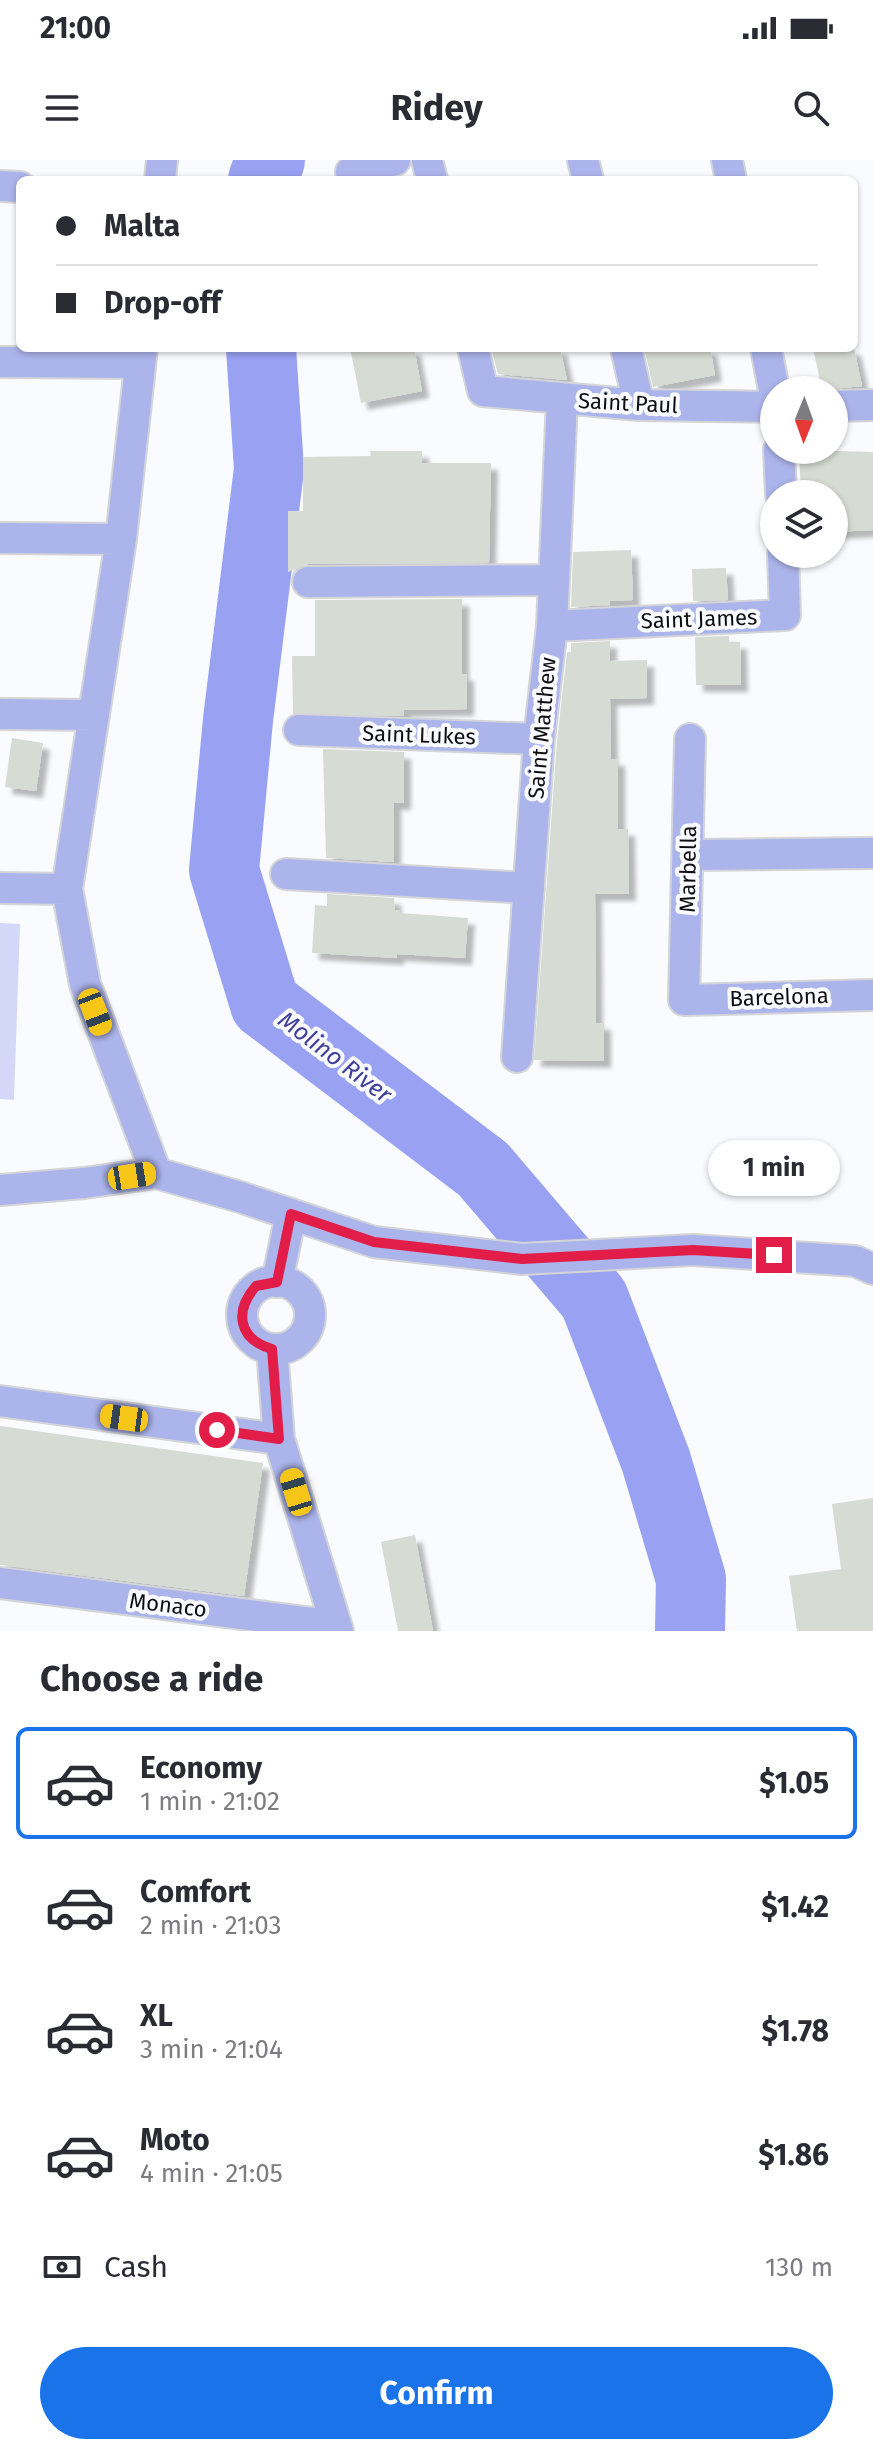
<!DOCTYPE html>
<html lang="en">
<head>
<meta charset="utf-8">
<style>
	:root { --surface:#fff; --page:#f7f7f7; --text:#2b2b33; --muted:#7c7c81; --line:#e1e1e2; --accent:#1a73e8 }
	body { margin:0; font-family:"Fira Sans",sans-serif; background:var(--page); color:var(--text); height:100vh; display:flex; flex-direction:column; font-size:30px; white-space:nowrap }
	* { box-sizing:border-box; margin:0 }
	p { font-size:26px; color:var(--muted) }
	.icon { flex:none; width:44px; height:44px; fill:none; stroke:currentColor; stroke-width:2; stroke-linecap:round; stroke-linejoin:round }
	.map { position:relative; height:1471px; overflow:hidden }
	.side { display:flex; flex-direction:column; background:var(--surface); flex:1 }
	.side>* { flex:none }
	.banner { position:absolute; left:16px; top:16px; width:842px; height:176px; border-radius:12px; box-shadow:0 2px 6px #0004; display:grid; align-content:center; height:176px; padding:0 40px; background:var(--surface) }
	.needle { width:52px; rotate:181deg }
	.buttons { position:absolute; left:760px; top:216px; display:grid; gap:16px }
	.buttons a { display:grid; place-items:center; width:88px; height:88px; border-radius:50%; background:var(--surface); box-shadow:0 2px 6px #0004; font-size:40px }
	.end { position:absolute; width:36px; height:36px; margin:-18px; border:10px solid #e11d48; background:#fff; box-shadow:0 0 0 4px #fff }
	.from { border-radius:50% }
	.bubble { position:absolute; height:56px; border-radius:28px; background:var(--surface); box-shadow:0 2px 6px #0004; font-size:26px; font-weight:700; line-height:56px; text-align:center }
	.car { position:absolute; width:24px; height:48px; margin:-24px -12px; border-radius:10px; box-shadow:0 0 6px 2px #0007; background:linear-gradient(#f5c518 24%,#345 0 40%,#f5c518 0 76%,#345 0 86%,#f5c518 0) }
	.banner b { display:flex; align-items:center; gap:28px; height:76px; font-size:30px }
	.banner b+b { border-top:2px solid var(--line) }
	.banner i { width:20px; height:20px; background:var(--text) }
	ul { padding:0; list-style:none }
	li { display:flex; align-items:center; gap:24px; height:112px; margin:0 16px 12px; padding:0 24px; border:4px solid transparent; border-radius:12px }
	li div { flex:1 }
	li b { display:block; font-size:30px }
	li em { font-style:normal; font-weight:700 }
	li.selected { border-color:var(--accent) }
	li>.icon { width:72px; height:72px; stroke-width:1.5 }
	h2 { padding:0 40px; font-size:36px; line-height:96px }
	.pay { display:flex; align-items:center; gap:20px; height:88px; padding:0 40px; font-size:30px }
	.pay p { margin-inline-start:auto }
	.cta { display:flex; gap:16px; margin-top:auto; padding:16px 40px }
	.cta a { flex:1; height:92px; border-radius:48px; background:var(--accent); color:#fff; font-size:32px; font-weight:700; line-height:92px; text-align:center }
	.status { display:flex; justify-content:space-between; align-items:center; height:56px; padding:0 40px; background:var(--surface); direction:ltr }
	.status svg { height:22px; fill:currentColor }
	header { display:flex; justify-content:space-between; align-items:center; height:104px; padding:0 40px; background:var(--surface); font-size:36px; font-weight:700 }
	.map>svg:first-child { display:block }
</style>
</head>
<body>
<div class="status"><b>21:00</b><svg viewBox="0 0 49 12"><path d="M0 12V9h3v3zM5 12V6h3v6zM10 12V3h3v9zM15 12V0h3v12zM26 1h20v11H26zM47 4h2v5h-2z"/></svg></div>
<header><svg class="icon" aria-label="menu" viewBox="0 0 24 24"><path d="M4 6h16M4 12h16M4 18h16"/></svg>Ridey<svg class="icon" aria-label="search" viewBox="0 0 24 24"><circle cx="10" cy="10" r="6"/><path d="M15 15l6 6"/></svg></header>
<div class="map">
<svg width="873" height="1471" viewBox="0 0 873 1471">
	<defs>
		<filter id="shadow"><feDropShadow dx="7" dy="7" stdDeviation="2" flood-color="#0004"/></filter>
	</defs>
	<rect width="100%" height="100%" fill="#fafbfe"/>
	<!-- green -->
	<path fill="#d3d8f8" d="M0,763L20,764L14,940L0,939Z"/>
	<g fill="none" stroke-linecap="round" stroke-linejoin="round">
		<!-- river -->
		<path stroke="#98a1f2" stroke-width="70" d="M263,20L270,0
			M261,188L269,309L238,560L224,710L265,844L483,1009L594,1139L656,1301L691,1419L690,1471"/>
	</g>
	<!-- building -->
	<path fill="#d6dbd3" filter="url(#shadow)" d="M350,188H414L422,231L361,243Z
		M491,188H560L567,220L498,214Z
		M644,188H710L715,215L653,227Z
		M813,188H854L862,226L822,230Z
		M799,290L873,292V370L834,372V334H801Z
		M370,291H422V303H491L489,403L308,404L288,412V351H303V297L371,296Z
		M631,390L633,440L610,441V445L571,447L573,392Z
		M726,408L728,440L693,441L692,409Z
		M462,439V514H467V549L404,550V556L293,554L292,496H315V440Z
		M729,476V482H740L741,525H696L695,477Z
		M610,481V501L647,500V538L610,539L611,599H618V669H628L629,734H595L596,863H604V901L534,900L557,581L567,492H571V483Z
		M12,578L43,583L36,631L5,627Z
		M323,589L404,592V643H394V702L326,698Z
		M327,734L394,738L395,750H400V753L468,758L465,798L397,794V798L312,793L315,745L327,746Z
		M0,1266L263,1303L244,1436L0,1405Z
		M873,1338V1471H797L789,1416L841,1409L832,1344Z
		M415,1375L433,1471H398L381,1382Z"/>
	<g fill="none" stroke-linecap="round" stroke-linejoin="round">
		<defs>
			<path id="street" d="M427,0L432,20
				M583,0L588,20
				M727,0L731,20
				M351,12L395,0
				M160,20L162,0
				M0,26L20,27
				M142,188L121,379L67,729L85,824L156,1013
				M473,188L483,231L639,245L774,247
				M626,188L639,245
				M766,188L774,230
				M0,202L140,203
				M834,246L873,245
				M779,290L781,334
				M0,378L121,379
				M308,422L552,420
				M552,466L785,455L783,394
				M0,554L94,555
				M299,570L539,579
				M690,579L684,840L873,835
				M689,695L873,693
				M286,714L529,728
				M0,728L67,729
				M517,897L539,579L552,466L562,240
				M0,1030L84,1023L156,1013L240,1037L374,1082L522,1099L693,1090L855,1101L873,1109
				M242 1155a34 34 0 1 1 68 0a34 34 0 1 1-68 0Z
				M277,1122L291,1054
				M272,1189L279,1279L338,1471
				M0,1241L279,1279
				M0,1423L336,1466"/>
		</defs>
		<!-- street casing -->
		<use href="#street" stroke="#d4d5d8" stroke-width="34"/>
		<!-- street -->
		<use href="#street" stroke="#acb4ec" stroke-width="30"/>
	</g>
	<g fill="none" stroke-linecap="round" stroke-linejoin="round">
		<!-- route -->
		<path stroke="#e11d48" stroke-width="10" d="M217,1270L279,1279L272,1189C238,1179 234,1151 256,1126L277,1122L291,1054L374,1082L522,1099L693,1090L774,1095"/>
	</g>
	<g text-anchor="middle" dominant-baseline="central" stroke-width="8" stroke-linejoin="round" paint-order="stroke">
		<!-- street labels -->
		<g font-size="22" fill="#0e0e11" stroke="#fafbfe">
			<text transform="translate(628 243) rotate(3)">Saint Paul</text>
			<text transform="translate(699 459) rotate(-2)">Saint James</text>
			<text transform="translate(542 568) rotate(-85)">Saint Matthew</text>
			<text transform="translate(419 575) rotate(2)">Saint Lukes</text>
			<text transform="translate(688 709) rotate(-89)">Marbella</text>
			<text transform="translate(779 837) rotate(-2)">Barcelona</text>
			<text transform="translate(168 1445) rotate(7)">Monaco</text>
		</g>
		<!-- water labels -->
		<g font-size="24" font-style="italic" fill="#3f3e9b" stroke="#fafbfe">
			<text transform="translate(335 897) rotate(37)">Molino River</text>
		</g>
	</g>
</svg>
<div class="buttons">
<a><svg class="needle" viewBox="-14 -14 28 28"><path d="M0-13l5 13h-10z" fill="#e53935"/><path d="M0 13l5-13h-10z" fill="#7c7c81"/></svg></a>
<a><svg class="icon" aria-label="layers" viewBox="0 0 24 24"><path d="M12 4l9 5-9 5-9-5zM3 14l9 5 9-5"/></svg></a>
</div>
<i class="end from" style="left:217px;top:1270px"></i>
<i class="end" style="left:774px;top:1095px"></i>
<div class="bubble" style="left:708px;top:980px;width:132px">1 min</div>
<i class="car" style="left:95px;top:852px;rotate:159deg"></i>
<i class="car" style="left:132px;top:1016px;rotate:81deg"></i>
<i class="car" style="left:124px;top:1258px;rotate:278deg"></i>
<i class="car" style="left:296px;top:1332px;rotate:343deg"></i>
<div class="banner">
<b><i class="from"></i>Malta</b>
<b><i></i>Drop-off</b>
</div>
</div>
<section class="side">
<h2>Choose a ride</h2>
<ul>
<li class="selected"><svg class="icon" aria-label="car" viewBox="0 0 24 24"><path d="M5 17H2v-5l4-1 3-4h7l3 4 3 1v5h-3M9 17h6M6 11h13"/><circle cx="7" cy="17" r="2"/><circle cx="17" cy="17" r="2"/></svg><div><b>Economy</b><p>1 min · 21:02</p></div><em>$1.05</em></li>
<li><svg class="icon" aria-label="car" viewBox="0 0 24 24"><path d="M5 17H2v-5l4-1 3-4h7l3 4 3 1v5h-3M9 17h6M6 11h13"/><circle cx="7" cy="17" r="2"/><circle cx="17" cy="17" r="2"/></svg><div><b>Comfort</b><p>2 min · 21:03</p></div><em>$1.42</em></li>
<li><svg class="icon" aria-label="car" viewBox="0 0 24 24"><path d="M5 17H2v-5l4-1 3-4h7l3 4 3 1v5h-3M9 17h6M6 11h13"/><circle cx="7" cy="17" r="2"/><circle cx="17" cy="17" r="2"/></svg><div><b>XL</b><p>3 min · 21:04</p></div><em>$1.78</em></li>
<li><svg class="icon" aria-label="car" viewBox="0 0 24 24"><path d="M5 17H2v-5l4-1 3-4h7l3 4 3 1v5h-3M9 17h6M6 11h13"/><circle cx="7" cy="17" r="2"/><circle cx="17" cy="17" r="2"/></svg><div><b>Moto</b><p>4 min · 21:05</p></div><em>$1.86</em></li>
</ul>
<div class="pay"><svg class="icon" aria-label="cash" viewBox="0 0 24 24"><path d="M3 7h18v10H3z"/><circle cx="12" cy="12" r="2"/></svg>Cash<p>130 m</p></div>
<div class="cta"><a>Confirm</a></div>
</section>
</body>
</html>
